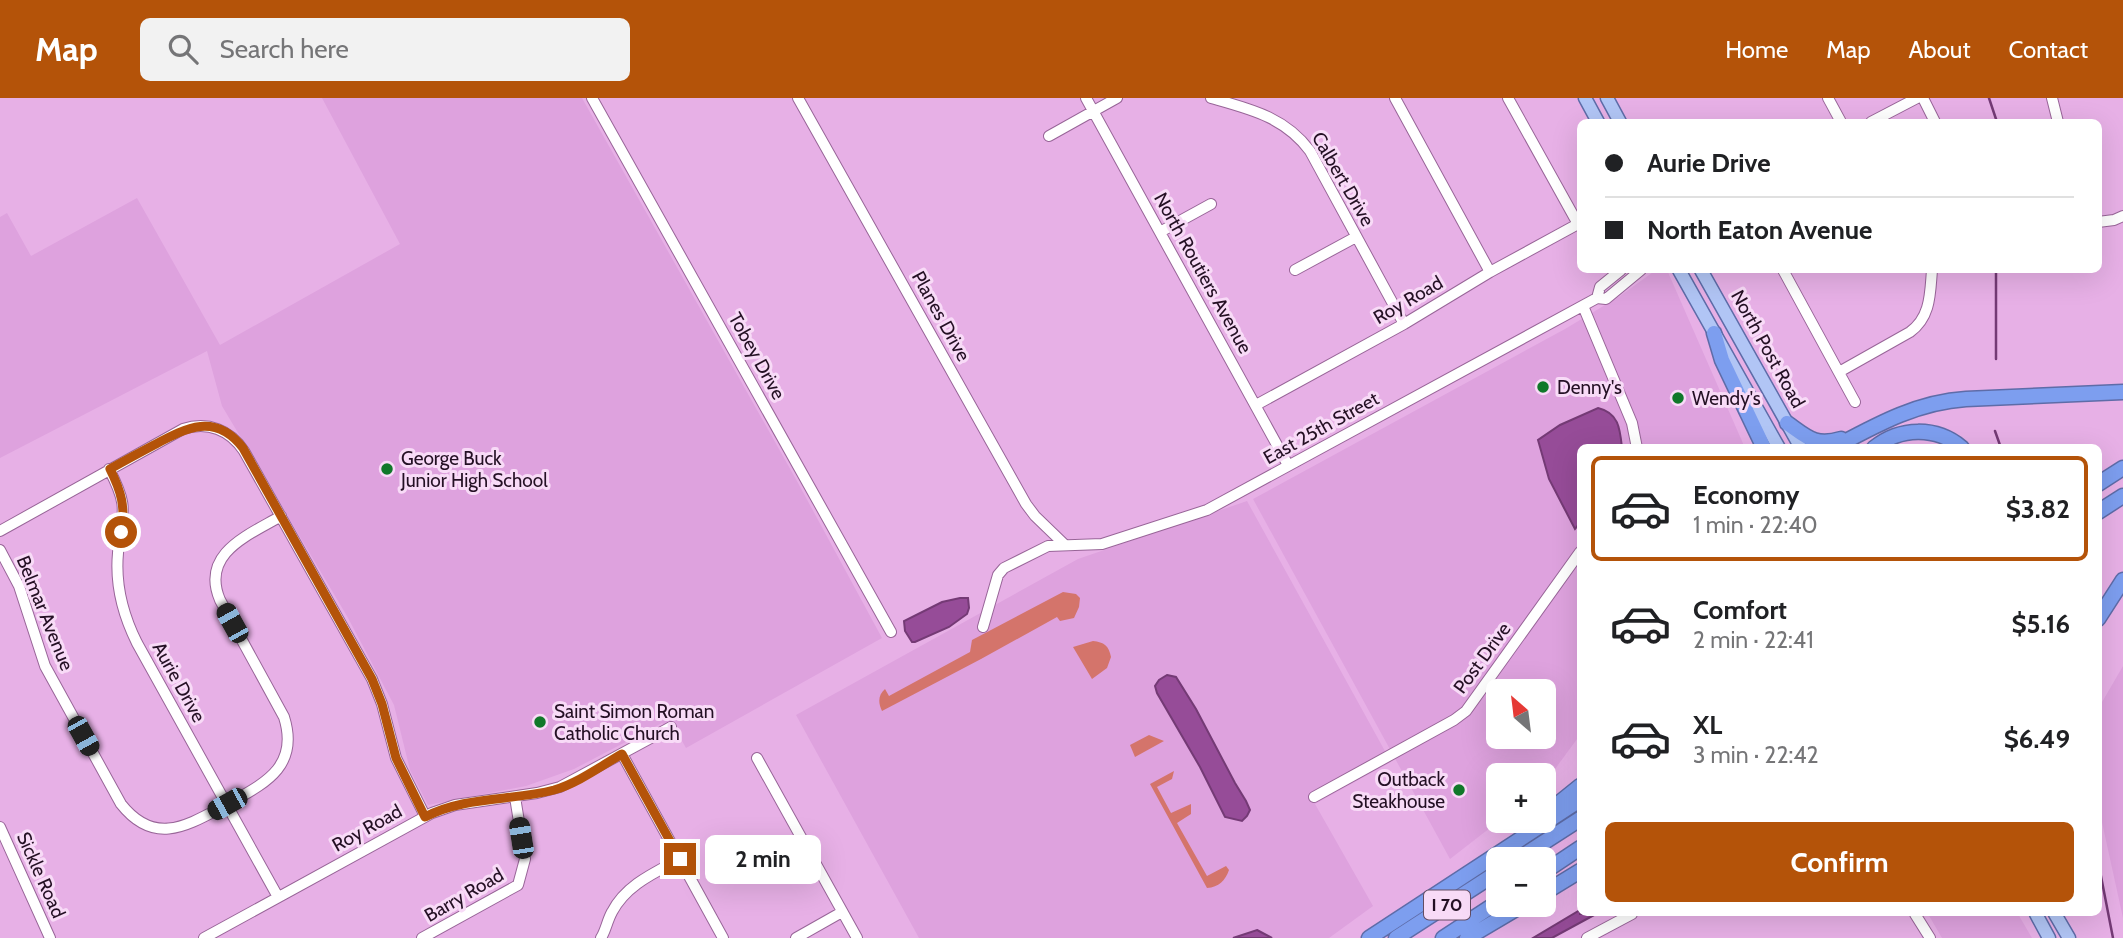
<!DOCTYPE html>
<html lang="en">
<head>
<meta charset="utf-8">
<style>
	:root { --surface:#fff; --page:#f2f2f2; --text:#202124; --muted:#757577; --line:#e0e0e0; --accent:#b45309 }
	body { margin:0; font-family:Cabin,sans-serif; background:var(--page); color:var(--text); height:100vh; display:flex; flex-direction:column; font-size:26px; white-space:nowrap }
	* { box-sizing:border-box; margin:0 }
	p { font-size:23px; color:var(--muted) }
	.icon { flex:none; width:38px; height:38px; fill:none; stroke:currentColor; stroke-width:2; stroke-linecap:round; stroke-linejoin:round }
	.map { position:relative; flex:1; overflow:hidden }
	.drawer { position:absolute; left:1577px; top:346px; width:525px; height:472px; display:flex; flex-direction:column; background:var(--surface); border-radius:10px; box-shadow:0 7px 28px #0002 }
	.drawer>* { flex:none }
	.guide { position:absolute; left:1577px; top:21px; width:525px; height:154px; border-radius:10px; box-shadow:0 7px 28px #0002; display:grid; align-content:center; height:154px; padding:0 28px; background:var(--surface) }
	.needle { width:46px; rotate:332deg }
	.buttons { position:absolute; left:1486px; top:581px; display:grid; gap:14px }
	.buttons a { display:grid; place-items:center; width:70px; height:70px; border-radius:10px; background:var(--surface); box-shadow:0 7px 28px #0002; font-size:35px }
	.end { position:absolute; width:32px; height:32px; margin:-16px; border:9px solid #b45309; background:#fff; box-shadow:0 0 0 4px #fff }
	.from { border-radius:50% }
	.bubble { position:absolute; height:49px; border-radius:10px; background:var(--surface); box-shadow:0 7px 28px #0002; font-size:23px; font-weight:700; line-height:49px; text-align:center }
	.car { position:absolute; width:21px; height:42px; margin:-21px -10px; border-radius:9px; box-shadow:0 0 5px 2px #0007; background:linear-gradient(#222 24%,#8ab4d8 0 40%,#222 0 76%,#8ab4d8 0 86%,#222 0) }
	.guide b { display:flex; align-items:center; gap:24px; height:66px; font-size:26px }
	.guide b+b { border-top:2px solid var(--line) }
	.guide i { width:18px; height:18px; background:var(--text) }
	ul { padding:12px 0 0; list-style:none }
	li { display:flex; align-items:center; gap:21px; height:105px; margin:0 14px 10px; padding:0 14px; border:4px solid transparent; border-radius:10px }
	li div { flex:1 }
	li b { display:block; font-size:26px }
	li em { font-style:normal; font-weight:700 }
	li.on { border-color:var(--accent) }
	li>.icon { width:63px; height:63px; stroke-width:1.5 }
	.cta { display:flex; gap:14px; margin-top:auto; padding:14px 28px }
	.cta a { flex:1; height:80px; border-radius:10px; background:var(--accent); color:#fff; font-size:28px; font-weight:700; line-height:80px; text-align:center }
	header { display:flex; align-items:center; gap:42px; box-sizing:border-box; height:98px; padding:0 35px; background:var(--accent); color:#fff }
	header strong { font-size:33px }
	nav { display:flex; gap:38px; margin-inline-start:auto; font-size:24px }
	.search { width:490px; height:63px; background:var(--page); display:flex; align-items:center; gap:18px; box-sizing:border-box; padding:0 24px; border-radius:10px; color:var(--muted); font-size:26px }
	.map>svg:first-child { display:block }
</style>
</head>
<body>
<header>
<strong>Map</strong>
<div class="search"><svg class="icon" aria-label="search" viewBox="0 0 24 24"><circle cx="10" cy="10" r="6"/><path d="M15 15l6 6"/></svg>Search here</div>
<nav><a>Home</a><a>Map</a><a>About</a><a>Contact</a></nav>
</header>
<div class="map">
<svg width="2123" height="840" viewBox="0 0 2123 840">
	<rect width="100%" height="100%" fill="#e7b0e6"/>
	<!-- built -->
	<path fill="#dea2de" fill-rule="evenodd" d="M322,0H582L798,385L882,540L686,650L678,636L662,625L574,671L526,688L428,707L410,672L394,607L347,518L222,308L207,253L0,360V119L7,115L31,158L137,100L220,247L400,146Z
		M1656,172H1667L1745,350H1580V637L1544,686V677H1498L1499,723L1450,761L1253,401L1565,231L1620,198ZM1498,593H1544V639H1498Z
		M1247,403L1391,664L1315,706L1373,808L1329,840H919L796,617L1078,461Z
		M2123,568V820L2098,706V611Z
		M1928,816H2018L2032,840H1942Z"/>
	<!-- green -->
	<path fill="#d4746b" d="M1063,494L1076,496L1080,500L1079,509L1074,520L1060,523L1057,519L981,561L882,613C878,605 878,597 885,591L889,598L970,554L972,542Z
		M1093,543C1104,544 1109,548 1111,559L1107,570L1092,581L1073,549Z
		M1149,637L1164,643L1135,659L1130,647Z
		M1174,673L1172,681L1157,689L1171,715L1191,706V716L1177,725L1207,778L1226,768L1229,772C1225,783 1219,789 1207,790L1150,686Z"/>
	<!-- water -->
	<path fill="#964c98" stroke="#743a75" stroke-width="2" d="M1598,310C1619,315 1620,331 1622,350H1580V425L1575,431L1549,381L1538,342L1560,327Z
		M960,500H968L969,510L967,516L949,529L915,544H912L905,533L904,523L942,504Z
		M1167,577L1176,579L1196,611L1235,685L1246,703L1250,712L1247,718L1242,723L1225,719L1200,669L1157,595L1155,588L1159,582Z
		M1580,812V816H1596L1552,840H1533Z
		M1257,832L1272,840H1233Z"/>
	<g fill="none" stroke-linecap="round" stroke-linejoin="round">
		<!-- stream -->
		<path stroke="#743a75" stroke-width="2.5" d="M1989,0L1997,24
			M1996,172V261
			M1995,333L2001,350
			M2098,763L2113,840"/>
		<defs>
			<path id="minor" d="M592,0L891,534
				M798,0L1026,406L1035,418L1064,446
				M1086,0L1288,367
				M1211,0C1250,11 1285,19 1310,53L1404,226
				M1395,0L1490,174
				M1828,0L1841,24
				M1923,0L1935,24
				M2052,0L2058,24
				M1871,24L1917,0
				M1049,38L1117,0
				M2098,124L2114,122L2123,118
				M1160,134L1211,106
				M1295,172L1356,139
				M1783,172L1855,304
				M1597,200L1600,189L1621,172
				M1583,208L1632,325L1637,350
				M1839,274L1910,234C1931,219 1930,195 1932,172
				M1256,307L1404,226L1490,174L1578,126L1508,0
				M109,371C131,413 121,414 118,455C115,487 123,517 137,545L278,799
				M0,433L183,331C208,323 230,332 244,353L372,581L382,606L396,660L425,718
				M0,452L19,488L45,568L121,706C155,749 188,727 226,707C263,686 300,670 284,619L220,502C200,455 249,437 281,418
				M983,529L998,477L1004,470L1048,448L1102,446L1207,412L1597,200L1606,201L1641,172
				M622,656L723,840
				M757,660L857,840
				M1314,699L1454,622L1466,613L1580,454
				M0,729L50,840
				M1915,816L1930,840
				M204,840L432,715L455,707L537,695L560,689L671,629
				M422,840L518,787L525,761L515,699
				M601,840C606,832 607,823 612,814C626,787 654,775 680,761
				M796,840L842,814
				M1587,840L1632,816"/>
			<path id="major" d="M1585,0L1598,24
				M1607,0L1620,24
				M1679,172L1779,350
				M1701,172L1801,350
				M2036,816L2049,840
				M2055,816L2069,840"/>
			<path id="highway" d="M1714,235L1722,262L1764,350
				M1787,325C1807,339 1815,349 1841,341
				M1833,350C1876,327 1917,304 1966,301L2123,294
				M1874,350C1900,329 1936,328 1962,350
				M2098,386L2123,370
				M2098,414L2123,398
				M2098,521L2123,482
				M1554,709L1580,688
				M1518,761L1580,721
				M1544,774L1580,750
				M1544,795L1580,773
				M1369,840L1580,702
				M1396,840L1498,774
				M1443,840L1498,804
				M1467,840L1523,807"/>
		</defs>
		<!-- minor casing -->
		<use href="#minor" stroke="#986598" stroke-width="12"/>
		<!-- major casing -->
		<use href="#major" stroke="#5e6ca8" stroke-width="15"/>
		<!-- highway casing -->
		<use href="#highway" stroke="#5e6ca8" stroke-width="17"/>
		<!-- minor -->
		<use href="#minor" stroke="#fff" stroke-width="10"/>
		<!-- major -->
		<use href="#major" stroke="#b1c5f5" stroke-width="12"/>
		<!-- highway -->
		<use href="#highway" stroke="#7d9eef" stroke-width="14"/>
	</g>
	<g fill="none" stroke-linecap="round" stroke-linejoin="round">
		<!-- route -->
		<path stroke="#b45309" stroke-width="9" d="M121,434C126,409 121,393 110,371C124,363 139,355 154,347C186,330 215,314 243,350L372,581L382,606L396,660L425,719C465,698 512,703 554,692C578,685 601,668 622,656L680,761"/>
	</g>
	<!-- markers -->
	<g fill="#10782a" stroke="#f8dbf7" stroke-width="2.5">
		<circle cx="1543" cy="289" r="7"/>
		<circle cx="1678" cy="300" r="7"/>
		<circle cx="387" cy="371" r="7"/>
		<circle cx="540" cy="624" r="7"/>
		<circle cx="1459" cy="692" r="7"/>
	</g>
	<g text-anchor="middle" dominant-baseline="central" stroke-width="6" stroke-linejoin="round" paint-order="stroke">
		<!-- shield labels -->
		<rect fill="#f8dbf7" stroke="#644d63" stroke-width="2" x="1424" y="792.5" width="46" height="29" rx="5"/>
		<g font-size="18" font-weight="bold" fill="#241024">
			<text x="1447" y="807">I 70</text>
		</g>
		<!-- street labels -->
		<g font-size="19" fill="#241024" stroke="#f8dbf7">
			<text transform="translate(1343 81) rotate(60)">Calbert Drive</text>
			<text transform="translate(1203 175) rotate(61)">North Routiers Avenue</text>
			<text transform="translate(1408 202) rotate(-30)">Roy Road</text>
			<text transform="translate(941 218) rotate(61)">Planes Drive</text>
			<text transform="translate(1768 251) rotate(61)">North Post Road</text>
			<text transform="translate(757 258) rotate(61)">Tobey Drive</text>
			<text transform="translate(1321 330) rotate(-29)">East 25th Street</text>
			<text transform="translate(45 515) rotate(68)">Belmar Avenue</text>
			<text transform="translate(1482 560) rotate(-54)">Post Drive</text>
			<text transform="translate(179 584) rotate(61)">Aurie Drive</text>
			<text transform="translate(367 730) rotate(-29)">Roy Road</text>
			<text transform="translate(41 777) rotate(66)">Sickle Road</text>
			<text transform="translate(464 797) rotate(-30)">Barry Road</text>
		</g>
		<!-- poi labels -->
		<g font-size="19" fill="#241024" stroke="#f8dbf7" text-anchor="start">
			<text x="1557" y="289">Denny's</text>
			<text x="1692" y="300">Wendy's</text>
			<text x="401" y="360">George Buck<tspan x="401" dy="22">Junior High School</tspan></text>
			<text x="554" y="613">Saint Simon Roman<tspan x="554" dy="22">Catholic Church</tspan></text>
			<text x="1445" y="681" text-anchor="end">Outback<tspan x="1445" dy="22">Steakhouse</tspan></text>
		</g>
	</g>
</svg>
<div class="buttons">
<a><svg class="needle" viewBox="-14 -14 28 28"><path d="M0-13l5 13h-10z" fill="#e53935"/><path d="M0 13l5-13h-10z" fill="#757577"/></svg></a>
<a>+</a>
<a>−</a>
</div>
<i class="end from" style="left:121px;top:434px"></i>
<i class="end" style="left:680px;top:761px"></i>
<div class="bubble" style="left:705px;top:737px;width:116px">2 min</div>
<i class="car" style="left:232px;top:525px;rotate:331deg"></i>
<i class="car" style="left:83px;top:638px;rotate:151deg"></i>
<i class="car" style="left:227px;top:706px;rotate:241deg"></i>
<i class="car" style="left:521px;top:740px;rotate:351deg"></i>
<div class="guide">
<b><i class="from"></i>Aurie Drive</b>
<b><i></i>North Eaton Avenue</b>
</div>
<section class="drawer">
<ul>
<li class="on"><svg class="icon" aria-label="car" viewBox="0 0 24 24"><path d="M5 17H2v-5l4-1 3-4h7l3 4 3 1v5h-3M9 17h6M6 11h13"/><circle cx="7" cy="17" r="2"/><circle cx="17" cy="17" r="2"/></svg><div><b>Economy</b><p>1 min · 22:40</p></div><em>$3.82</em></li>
<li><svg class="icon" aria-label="car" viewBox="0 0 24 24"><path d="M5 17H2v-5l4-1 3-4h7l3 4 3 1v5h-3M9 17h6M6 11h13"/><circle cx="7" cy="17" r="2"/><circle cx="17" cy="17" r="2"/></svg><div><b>Comfort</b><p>2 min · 22:41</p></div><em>$5.16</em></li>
<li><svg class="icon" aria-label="car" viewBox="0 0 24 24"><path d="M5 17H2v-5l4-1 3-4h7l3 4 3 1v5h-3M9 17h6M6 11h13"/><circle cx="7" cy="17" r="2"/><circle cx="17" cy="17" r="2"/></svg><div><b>XL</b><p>3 min · 22:42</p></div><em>$6.49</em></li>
</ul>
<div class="cta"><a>Confirm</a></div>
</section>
</div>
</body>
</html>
